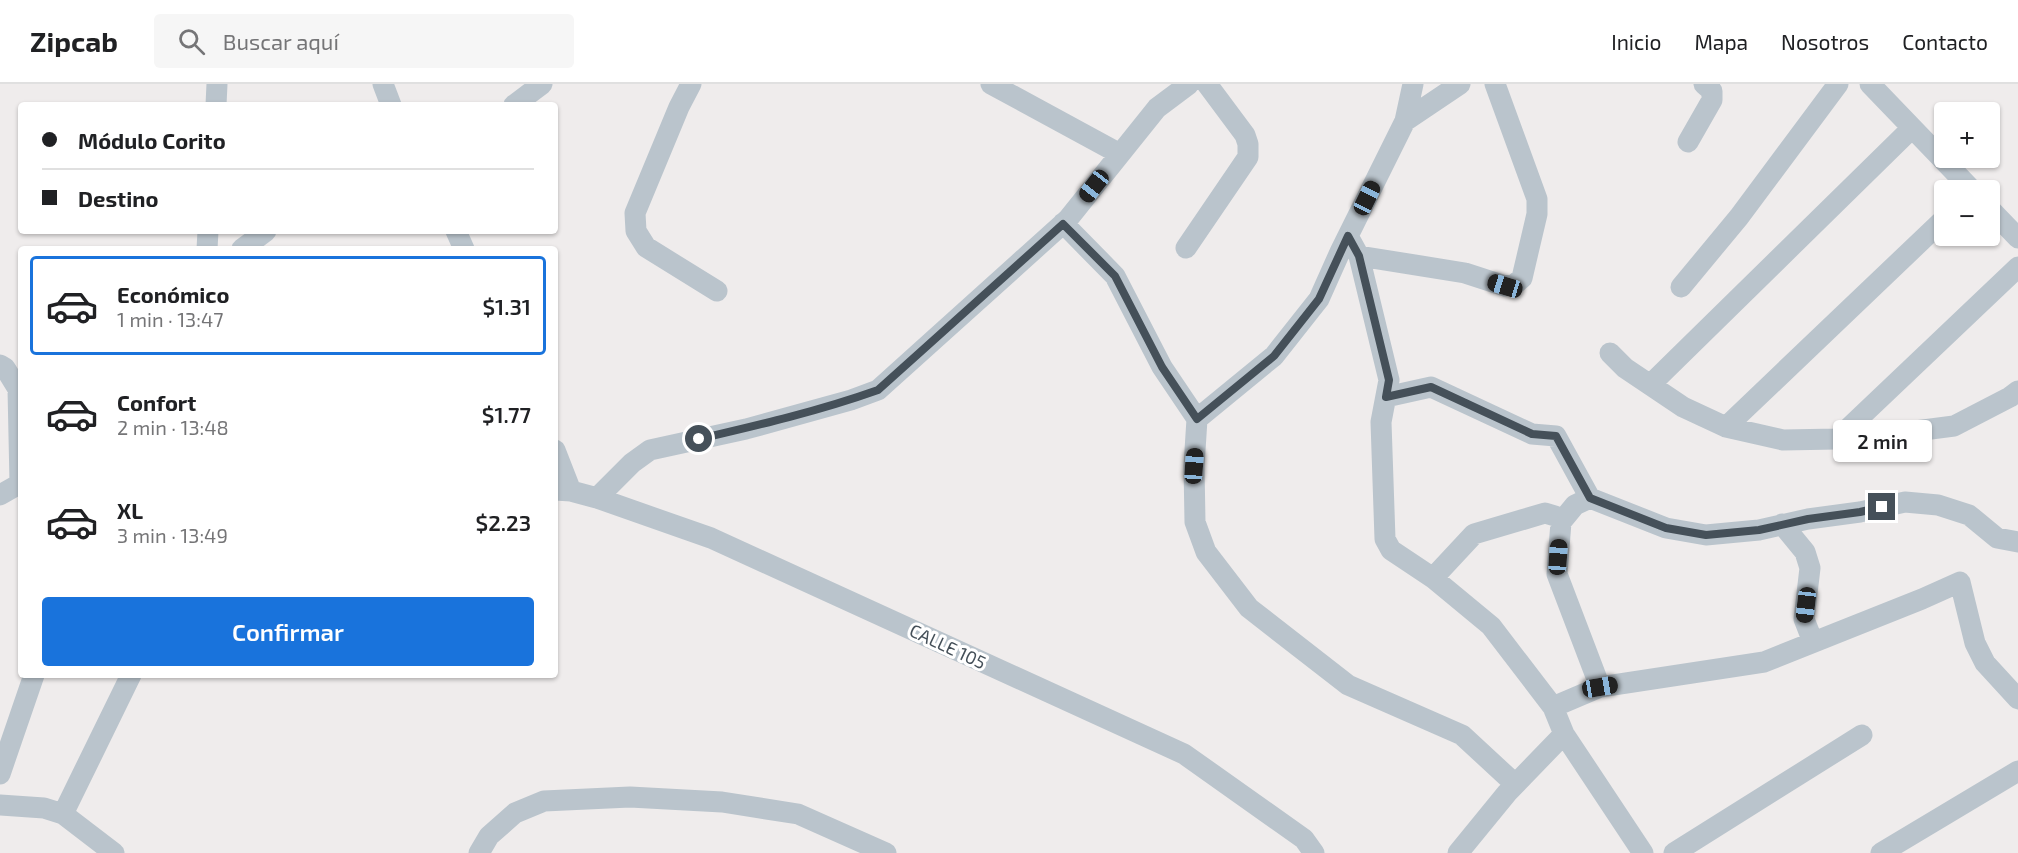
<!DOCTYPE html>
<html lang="es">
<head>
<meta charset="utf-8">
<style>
	:root { --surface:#fff; --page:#f6f6f6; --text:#202124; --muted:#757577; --line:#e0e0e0; --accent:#1973dc }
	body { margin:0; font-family:"Exo 2",sans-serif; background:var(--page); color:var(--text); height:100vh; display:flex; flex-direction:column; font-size:22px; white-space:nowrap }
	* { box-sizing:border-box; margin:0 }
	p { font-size:20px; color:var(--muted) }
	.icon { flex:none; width:33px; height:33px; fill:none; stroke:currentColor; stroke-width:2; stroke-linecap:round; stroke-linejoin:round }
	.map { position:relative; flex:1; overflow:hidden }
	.panel { position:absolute; left:18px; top:162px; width:540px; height:432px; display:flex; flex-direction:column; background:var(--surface); border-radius:6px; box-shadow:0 2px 4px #0004 }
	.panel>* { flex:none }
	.guide { position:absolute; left:18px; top:18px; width:540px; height:132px; border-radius:6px; box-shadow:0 2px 4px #0004; display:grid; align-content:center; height:132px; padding:0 24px; background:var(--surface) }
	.buttons { position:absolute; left:1934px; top:18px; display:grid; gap:12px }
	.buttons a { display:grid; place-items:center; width:66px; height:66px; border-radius:6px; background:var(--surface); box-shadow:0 2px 4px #0004; font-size:30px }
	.end { position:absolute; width:27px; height:27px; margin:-14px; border:8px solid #455059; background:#fff; box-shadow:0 0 0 3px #fff }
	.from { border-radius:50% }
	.bubble { position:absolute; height:42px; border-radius:6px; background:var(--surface); box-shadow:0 2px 4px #0004; font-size:20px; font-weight:600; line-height:42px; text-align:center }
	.car { position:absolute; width:18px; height:36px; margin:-18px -9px; border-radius:8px; box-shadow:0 0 4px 2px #0007; background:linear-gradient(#222 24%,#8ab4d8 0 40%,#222 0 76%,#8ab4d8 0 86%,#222 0) }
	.guide b { display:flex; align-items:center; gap:21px; height:57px; font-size:22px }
	.guide b+b { border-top:2px solid var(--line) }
	.guide i { width:15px; height:15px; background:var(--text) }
	ul { padding:10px 0 0; list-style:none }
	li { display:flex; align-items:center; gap:18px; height:99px; margin:0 12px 9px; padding:0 12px; border:3px solid transparent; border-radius:6px }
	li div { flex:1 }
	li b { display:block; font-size:22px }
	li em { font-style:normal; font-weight:600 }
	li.on { border-color:var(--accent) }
	li>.icon { width:54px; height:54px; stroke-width:1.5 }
	.primary-button { display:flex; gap:12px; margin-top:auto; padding:12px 24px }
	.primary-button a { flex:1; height:69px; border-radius:6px; background:var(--accent); color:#fff; font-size:24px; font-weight:600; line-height:69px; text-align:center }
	header { display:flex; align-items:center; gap:36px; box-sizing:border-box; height:84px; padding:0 30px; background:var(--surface); border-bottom:2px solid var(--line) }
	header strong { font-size:28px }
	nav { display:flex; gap:33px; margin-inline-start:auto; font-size:21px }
	.search { width:420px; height:54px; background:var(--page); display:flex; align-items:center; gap:15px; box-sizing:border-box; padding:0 21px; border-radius:6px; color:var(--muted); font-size:22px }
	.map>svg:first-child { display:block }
</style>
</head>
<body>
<header>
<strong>Zipcab</strong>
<div class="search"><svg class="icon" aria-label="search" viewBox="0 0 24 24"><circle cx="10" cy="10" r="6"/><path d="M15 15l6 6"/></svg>Buscar aquí</div>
<nav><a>Inicio</a><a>Mapa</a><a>Nosotros</a><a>Contacto</a></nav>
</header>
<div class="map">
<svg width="2018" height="769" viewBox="0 0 2018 769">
	<rect width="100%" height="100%" fill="#efecec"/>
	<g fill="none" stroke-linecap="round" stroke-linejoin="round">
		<!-- minor -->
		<path stroke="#bac4cc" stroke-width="21" d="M383,0L391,21
			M691,0L679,23L635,129L636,147L646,163L717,207
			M991,0L1120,70
			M1870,0L1972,106
			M216,21L217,0
			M514,21L542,0
			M1405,37L1460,0
			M1688,58L1712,16V7L1704,0
			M1989,124L2018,154
			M1063,139L1115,192L1162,283L1197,335L1194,382L1195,438L1206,468L1249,524L1348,601L1462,651L1515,700
			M456,147L464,165
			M1348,152L1359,172L1389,296L1381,338L1385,455L1391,466L1433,494L1491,542L1553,623L1564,650L1643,769
			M1186,164L1248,73V60L1245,51L1207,0
			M207,165L208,147
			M242,165L266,147
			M1359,172L1465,189L1505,202L1515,200L1522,194L1537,130V115L1495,0
			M1681,203L1739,133L1838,0
			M1610,269L1625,284L1683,323L1726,343L1783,356L1837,355L1900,349L1954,342L2010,313L2018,307
			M0,281L5,284L18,305L20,399
			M1650,301L1912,44
			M1386,313L1431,303L1532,350L1556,352L1590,414L1666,444L1706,451L1759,446L1808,435L1860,428L1905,418L1938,421L1969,431L1997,454L2018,458
			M1197,335L1274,272L1319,215L1340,168L1405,37L1413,0
			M1726,343L1944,135
			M1837,355L2018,183
			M555,366L571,407
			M555,406L571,407L597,414L711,454L1184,670L1304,755L1314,769
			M0,411L21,399
			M597,414L632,379L650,366L746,345L851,316L878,306L1068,135L1157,24L1189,0
			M1561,438L1575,421L1590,414
			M1782,440L1805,468L1810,484L1804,535L1813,558
			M1433,494L1474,450L1545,429L1555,432L1561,438L1557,490L1600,603L1553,623
			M1600,603L1764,578L1922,515L1960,498L1975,559L1985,579L2018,615
			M0,690L34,591
			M0,721L44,724L63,730L114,769
			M63,730L131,591
			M479,769L489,752L515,729L544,717L630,713L722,718L798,730L886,769
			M1458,769L1507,709L1564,650
			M1674,769L1862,651
			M1881,769L2018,687"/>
	</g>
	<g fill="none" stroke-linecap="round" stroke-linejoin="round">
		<!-- route -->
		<path stroke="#455059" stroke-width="8" d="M699,355C759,341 819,327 878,306L1063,140L1115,192L1162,283L1197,335L1274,272L1319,215L1348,152L1359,172L1389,296L1386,313L1431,303L1532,350L1556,352L1590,414L1666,444L1706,451L1759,446L1808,435L1860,428L1882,423"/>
	</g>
	<g text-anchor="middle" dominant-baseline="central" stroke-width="6" stroke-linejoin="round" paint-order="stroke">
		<!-- street labels -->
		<g font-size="18" fill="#455059" stroke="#fff">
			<text transform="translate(948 562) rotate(25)">CALLE 105</text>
		</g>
	</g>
</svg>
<div class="buttons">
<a>+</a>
<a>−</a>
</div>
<i class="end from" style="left:699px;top:355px"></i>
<i class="end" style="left:1882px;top:423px"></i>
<div class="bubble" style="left:1833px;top:336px;width:99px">2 min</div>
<i class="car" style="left:1094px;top:102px;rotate:218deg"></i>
<i class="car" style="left:1367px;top:114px;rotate:26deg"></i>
<i class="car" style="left:1505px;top:202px;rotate:287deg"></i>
<i class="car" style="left:1194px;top:382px;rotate:4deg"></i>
<i class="car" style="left:1558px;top:473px;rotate:4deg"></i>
<i class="car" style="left:1806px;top:521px;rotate:187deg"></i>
<i class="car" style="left:1600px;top:603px;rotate:81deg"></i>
<div class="guide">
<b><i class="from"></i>Módulo Corito</b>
<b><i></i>Destino</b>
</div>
<section class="panel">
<ul>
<li class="on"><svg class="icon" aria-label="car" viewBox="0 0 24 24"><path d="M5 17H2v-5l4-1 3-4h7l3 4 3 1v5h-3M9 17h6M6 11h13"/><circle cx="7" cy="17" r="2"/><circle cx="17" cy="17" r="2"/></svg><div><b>Económico</b><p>1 min · 13:47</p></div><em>$1.31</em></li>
<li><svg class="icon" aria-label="car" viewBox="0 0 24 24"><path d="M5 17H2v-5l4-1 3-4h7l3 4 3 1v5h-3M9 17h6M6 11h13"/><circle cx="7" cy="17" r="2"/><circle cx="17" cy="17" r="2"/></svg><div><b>Confort</b><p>2 min · 13:48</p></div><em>$1.77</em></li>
<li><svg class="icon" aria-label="car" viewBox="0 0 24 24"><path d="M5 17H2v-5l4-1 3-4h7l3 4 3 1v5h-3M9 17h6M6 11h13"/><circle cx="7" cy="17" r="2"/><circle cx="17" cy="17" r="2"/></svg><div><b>XL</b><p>3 min · 13:49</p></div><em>$2.23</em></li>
</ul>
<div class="primary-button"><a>Confirmar</a></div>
</section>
</div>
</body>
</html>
